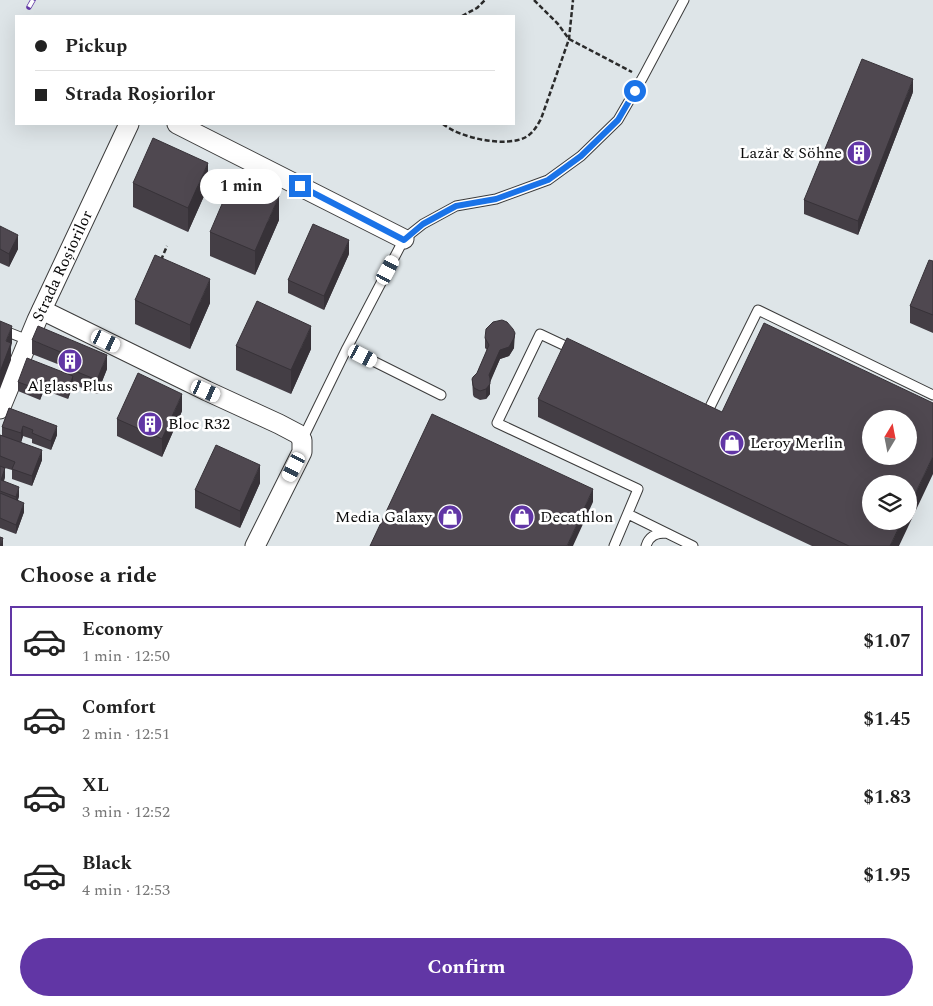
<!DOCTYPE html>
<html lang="en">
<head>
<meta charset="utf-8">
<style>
	:root { --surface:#fff; --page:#f6f6f6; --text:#222; --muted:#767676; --line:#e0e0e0; --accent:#6136a5 }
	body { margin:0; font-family:Spectral,serif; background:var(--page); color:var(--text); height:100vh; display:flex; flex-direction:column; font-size:19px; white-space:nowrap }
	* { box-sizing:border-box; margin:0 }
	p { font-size:16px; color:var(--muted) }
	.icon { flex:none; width:28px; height:28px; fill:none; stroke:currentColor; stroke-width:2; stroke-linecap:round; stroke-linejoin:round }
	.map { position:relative; height:546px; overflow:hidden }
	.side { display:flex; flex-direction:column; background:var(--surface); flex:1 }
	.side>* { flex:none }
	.guide { position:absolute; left:15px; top:15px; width:500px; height:110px; border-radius:0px; box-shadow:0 5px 20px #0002; display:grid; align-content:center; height:110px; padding:0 20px; background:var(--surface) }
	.needle { width:32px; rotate:10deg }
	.tools { position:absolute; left:862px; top:410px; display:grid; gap:10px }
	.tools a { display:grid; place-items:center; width:55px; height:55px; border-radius:50%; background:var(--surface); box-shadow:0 5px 20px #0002; font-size:25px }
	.end { position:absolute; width:22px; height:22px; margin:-11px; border:6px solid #1a73e8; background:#fff; box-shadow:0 0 0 2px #fff }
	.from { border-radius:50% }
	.bubble { position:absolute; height:35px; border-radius:18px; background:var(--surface); box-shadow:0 5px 20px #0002; font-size:16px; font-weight:700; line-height:35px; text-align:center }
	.car { position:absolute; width:15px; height:30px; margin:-15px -8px; border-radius:6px; box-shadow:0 0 4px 1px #0007; background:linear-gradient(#fff 24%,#345 0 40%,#fff 0 76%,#345 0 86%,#fff 0) }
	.guide b { display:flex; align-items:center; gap:18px; height:48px; font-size:19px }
	.guide b+b { border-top:1px solid var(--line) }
	.guide i { width:12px; height:12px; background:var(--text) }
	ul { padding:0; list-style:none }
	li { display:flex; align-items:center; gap:15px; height:70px; margin:0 10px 8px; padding:0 10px; border:2px solid transparent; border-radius:0px }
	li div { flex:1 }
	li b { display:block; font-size:19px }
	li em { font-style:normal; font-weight:700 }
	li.on { border-color:var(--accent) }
	li>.icon { width:45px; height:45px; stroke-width:1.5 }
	h2 { padding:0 20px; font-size:22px; line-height:60px }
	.cta { display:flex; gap:10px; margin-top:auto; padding:10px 20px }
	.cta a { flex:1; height:58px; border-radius:30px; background:var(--accent); color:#fff; font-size:20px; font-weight:700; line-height:58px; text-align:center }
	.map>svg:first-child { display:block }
</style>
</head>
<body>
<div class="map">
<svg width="933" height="546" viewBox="0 0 933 546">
	<rect width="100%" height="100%" fill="#fce9f7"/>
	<!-- industrial -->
	<path fill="#dee5e8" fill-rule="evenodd" d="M0,0H933V546H0ZM16,16H514V124H16ZM871,419H909V456H871ZM871,484H909V521H871Z"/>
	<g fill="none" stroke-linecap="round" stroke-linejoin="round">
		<defs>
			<path id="lane" d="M0,329L28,340
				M347,348L441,395
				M574,350L540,334L497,423L638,489L614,546
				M704,410L708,411L758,310L933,395
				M302,440L347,348L404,239L423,224L456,206L496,199L548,180L581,156L618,120L643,77L684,0
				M628,514L693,546
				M646,546C649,536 656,533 666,533"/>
			<g id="street">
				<path d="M177,124L404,239"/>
				<path d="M42,310L207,391L279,424L298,434L302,440V452L255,546"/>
				<path id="s1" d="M0,409L37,320L129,124"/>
			</g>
		</defs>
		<!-- lane casing -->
		<use href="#lane" stroke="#3c3c3c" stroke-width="11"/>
		<!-- street casing -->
		<use href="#street" stroke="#3c3c3c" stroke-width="21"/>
		<!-- path -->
		<path stroke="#2b2b2b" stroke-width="2.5" stroke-dasharray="5 2.5" stroke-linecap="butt" d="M534,0L558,24L569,39L632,72
			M462,16L477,8L485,0
			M443,124C460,138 506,148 526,137C533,133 537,126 541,119L569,39L573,0
			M161,260L167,246"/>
		<!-- lane -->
		<use href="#lane" stroke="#fff" stroke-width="9"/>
		<!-- street -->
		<use href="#street" stroke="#fff" stroke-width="19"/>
		<defs>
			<path id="rail" d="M29,7L33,0"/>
		</defs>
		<!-- rail casing -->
		<use href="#rail" stroke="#6136a5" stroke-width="5.5"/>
		<!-- rail -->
		<use href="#rail" stroke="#fff" stroke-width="4" stroke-dasharray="11" stroke-linecap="butt"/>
	</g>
	<!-- wall -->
	<path fill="#443e45" d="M913,92L858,235L804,214V200Z
		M133,183L208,187L188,232L133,207Z
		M279,220L255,275L210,256V232Z
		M0,226L18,249L9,267L0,263Z
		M349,254L324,310L288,293V280Z
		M933,261V333L910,323V306Z
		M135,300L210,303L190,349L135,324Z
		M485,338L514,348L509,356L500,359L490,381V394L486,399L480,400L474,397L473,395L472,379L477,373L487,350L485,348Z
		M32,340L107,369L97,394L73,384L68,399L44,390L40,400L18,391V382L65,373V367L32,354Z
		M236,346L311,349L291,394L236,370Z
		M538,399L899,546H812L538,417Z
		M9,408L57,435L51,450L32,443V439L23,436L21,442L42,460L32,486L12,479V470L5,468V477L4,481L19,496L18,500L24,512L16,534L0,528V435H2V427Z
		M182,411L162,457L117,436V419Z
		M260,483L240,528L195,508V490Z"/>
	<!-- shaded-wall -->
	<path fill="#373238" d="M913,79V92L858,235V221Z
		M208,163V187L188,232V208Z
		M279,196V220L255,275V251Z
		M18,235V249L9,267V254Z
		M349,240V254L324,310V296Z
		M210,279V303L190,349V325Z
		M12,326V343L11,347V360L0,389V372L6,341Z
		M311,326V349L291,394V370Z
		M515,333L514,348L509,356L500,359L489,385V375L500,350Z
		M107,355V369L97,394V380Z
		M73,376V386L68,399V390Z
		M44,380V390L40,400V390Z
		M490,384V394L486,399V389Z
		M182,394V411L162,457V439Z
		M23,426V436L21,443V433Z
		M57,426V435L51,450V441Z
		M42,450V460L32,486V476Z
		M933,456V474L899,546H890L902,521H909V507Z
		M260,465V483L240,528V511Z
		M5,468V477L1,489V480Z
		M19,487V496L16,506V497Z
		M593,489V502L573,546H567Z
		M24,503V512L16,534V525Z
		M3,538V546H0Z"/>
	<!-- building -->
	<path fill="#4f4850" stroke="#373238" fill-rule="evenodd" d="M862,59L913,79L858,221L804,200Z
		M153,138L208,163L188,208L133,183Z
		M234,176L279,196L255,251L210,232Z
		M313,224L349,240L324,296L288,280Z
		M0,226L18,235L9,254L0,249Z
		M155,255L210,279L190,325L135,300Z
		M929,260L933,261V315L910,306Z
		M257,301L311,326L291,370L236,346Z
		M502,320L507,322L513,329L515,333L514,338L509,347L500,350L489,375L490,378V384L486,389L480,391L474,388L473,385L472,379L473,377L477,373L489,345L485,338L486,329L493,322Z
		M0,321L12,326L6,341L11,343L0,372Z
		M764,323L933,403V456L909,507V484H871V521H902L890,546H849L538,399L567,338L722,412ZM871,419H909V456H871Z
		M38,326L107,355L97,380L65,367L70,356L32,340Z
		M27,358L73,376L68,390L44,380L40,390L18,382Z
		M138,373L182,394L162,439L117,419Z
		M9,408L57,426L51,441L32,433L33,430L23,426L21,433L2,427Z
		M432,414L593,489L567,546H370Z
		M0,435L42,450L32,476L12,469L15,462L0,456Z
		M216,445L260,465L240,511L195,490Z
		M0,466L5,468L1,480L19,487L16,497L0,491Z
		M0,493L24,503L16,525L0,518Z
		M0,537L3,538L0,546Z"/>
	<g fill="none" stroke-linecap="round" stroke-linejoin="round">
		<!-- route -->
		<path stroke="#1a73e8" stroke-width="6" d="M300,186L404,240L423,224L456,206L496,199L548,180L581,156L618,120L635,91"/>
	</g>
	<!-- icons -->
	<defs>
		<symbol id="building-disc" viewBox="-11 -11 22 22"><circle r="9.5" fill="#6136a5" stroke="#fff"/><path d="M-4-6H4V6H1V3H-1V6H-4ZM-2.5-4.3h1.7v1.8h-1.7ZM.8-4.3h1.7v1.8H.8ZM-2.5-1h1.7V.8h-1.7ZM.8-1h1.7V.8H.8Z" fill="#fff"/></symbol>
		<symbol id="shop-disc" viewBox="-11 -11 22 22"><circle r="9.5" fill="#6136a5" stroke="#fff"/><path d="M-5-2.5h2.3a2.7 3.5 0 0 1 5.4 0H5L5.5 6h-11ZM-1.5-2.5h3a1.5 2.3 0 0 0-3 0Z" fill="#fff"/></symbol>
	</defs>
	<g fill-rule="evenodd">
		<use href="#building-disc" x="845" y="139" width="28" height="28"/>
		<use href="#building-disc" x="56" y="347" width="28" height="28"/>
		<use href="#building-disc" x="136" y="410" width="28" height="28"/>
		<use href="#shop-disc" x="718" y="429" width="28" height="28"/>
		<use href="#shop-disc" x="436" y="503" width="28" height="28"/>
		<use href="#shop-disc" x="508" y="503" width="28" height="28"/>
	</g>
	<g text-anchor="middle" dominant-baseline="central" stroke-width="5" stroke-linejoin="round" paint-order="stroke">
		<!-- poi labels -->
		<g font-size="16" fill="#090909" stroke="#fff" text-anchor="start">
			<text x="842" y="153" text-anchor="end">Lazăr &amp; Söhne</text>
			<text x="70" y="386" text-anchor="middle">Alglass Plus</text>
			<text x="168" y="424">Bloc R32</text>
			<text x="750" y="443">Leroy Merlin</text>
			<text x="432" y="517" text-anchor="end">Media Galaxy</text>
			<text x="540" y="517">Decathlon</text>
		</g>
		<!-- street labels -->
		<g font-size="16" fill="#090909" stroke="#fff">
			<text stroke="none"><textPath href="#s1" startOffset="156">Strada Roșiorilor</textPath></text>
		</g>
	</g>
</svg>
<div class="tools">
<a><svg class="needle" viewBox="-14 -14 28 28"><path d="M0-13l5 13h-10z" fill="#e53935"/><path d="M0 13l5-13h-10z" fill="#767676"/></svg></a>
<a><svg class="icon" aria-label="layers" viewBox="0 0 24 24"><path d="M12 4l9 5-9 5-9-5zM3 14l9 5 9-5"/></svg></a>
</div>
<i class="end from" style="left:635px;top:91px"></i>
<i class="end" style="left:300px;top:186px"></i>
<div class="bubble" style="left:200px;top:169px;width:82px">1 min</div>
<i class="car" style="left:388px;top:270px;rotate:28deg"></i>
<i class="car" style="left:106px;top:341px;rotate:116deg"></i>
<i class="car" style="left:363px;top:356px;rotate:117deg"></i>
<i class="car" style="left:206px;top:391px;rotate:114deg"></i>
<i class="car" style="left:294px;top:467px;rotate:207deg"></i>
<div class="guide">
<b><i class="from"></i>Pickup</b>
<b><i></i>Strada Roșiorilor</b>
</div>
</div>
<section class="side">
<h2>Choose a ride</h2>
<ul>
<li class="on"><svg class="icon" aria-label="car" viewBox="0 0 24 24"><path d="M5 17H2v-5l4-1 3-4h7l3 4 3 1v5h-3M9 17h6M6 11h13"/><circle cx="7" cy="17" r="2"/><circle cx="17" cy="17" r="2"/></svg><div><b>Economy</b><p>1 min · 12:50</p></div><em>$1.07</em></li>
<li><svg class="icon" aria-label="car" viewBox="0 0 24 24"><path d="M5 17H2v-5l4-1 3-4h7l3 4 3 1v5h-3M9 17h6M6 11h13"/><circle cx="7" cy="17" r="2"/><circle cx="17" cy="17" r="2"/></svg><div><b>Comfort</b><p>2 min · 12:51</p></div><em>$1.45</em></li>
<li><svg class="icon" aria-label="car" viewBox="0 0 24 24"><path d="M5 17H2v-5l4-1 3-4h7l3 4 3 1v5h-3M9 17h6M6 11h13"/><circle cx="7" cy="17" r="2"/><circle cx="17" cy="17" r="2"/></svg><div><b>XL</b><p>3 min · 12:52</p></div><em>$1.83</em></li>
<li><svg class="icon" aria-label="car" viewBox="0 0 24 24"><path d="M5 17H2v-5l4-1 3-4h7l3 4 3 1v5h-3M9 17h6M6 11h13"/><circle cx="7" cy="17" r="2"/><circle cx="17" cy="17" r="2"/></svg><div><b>Black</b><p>4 min · 12:53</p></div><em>$1.95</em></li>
</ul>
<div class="cta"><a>Confirm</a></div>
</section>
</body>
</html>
